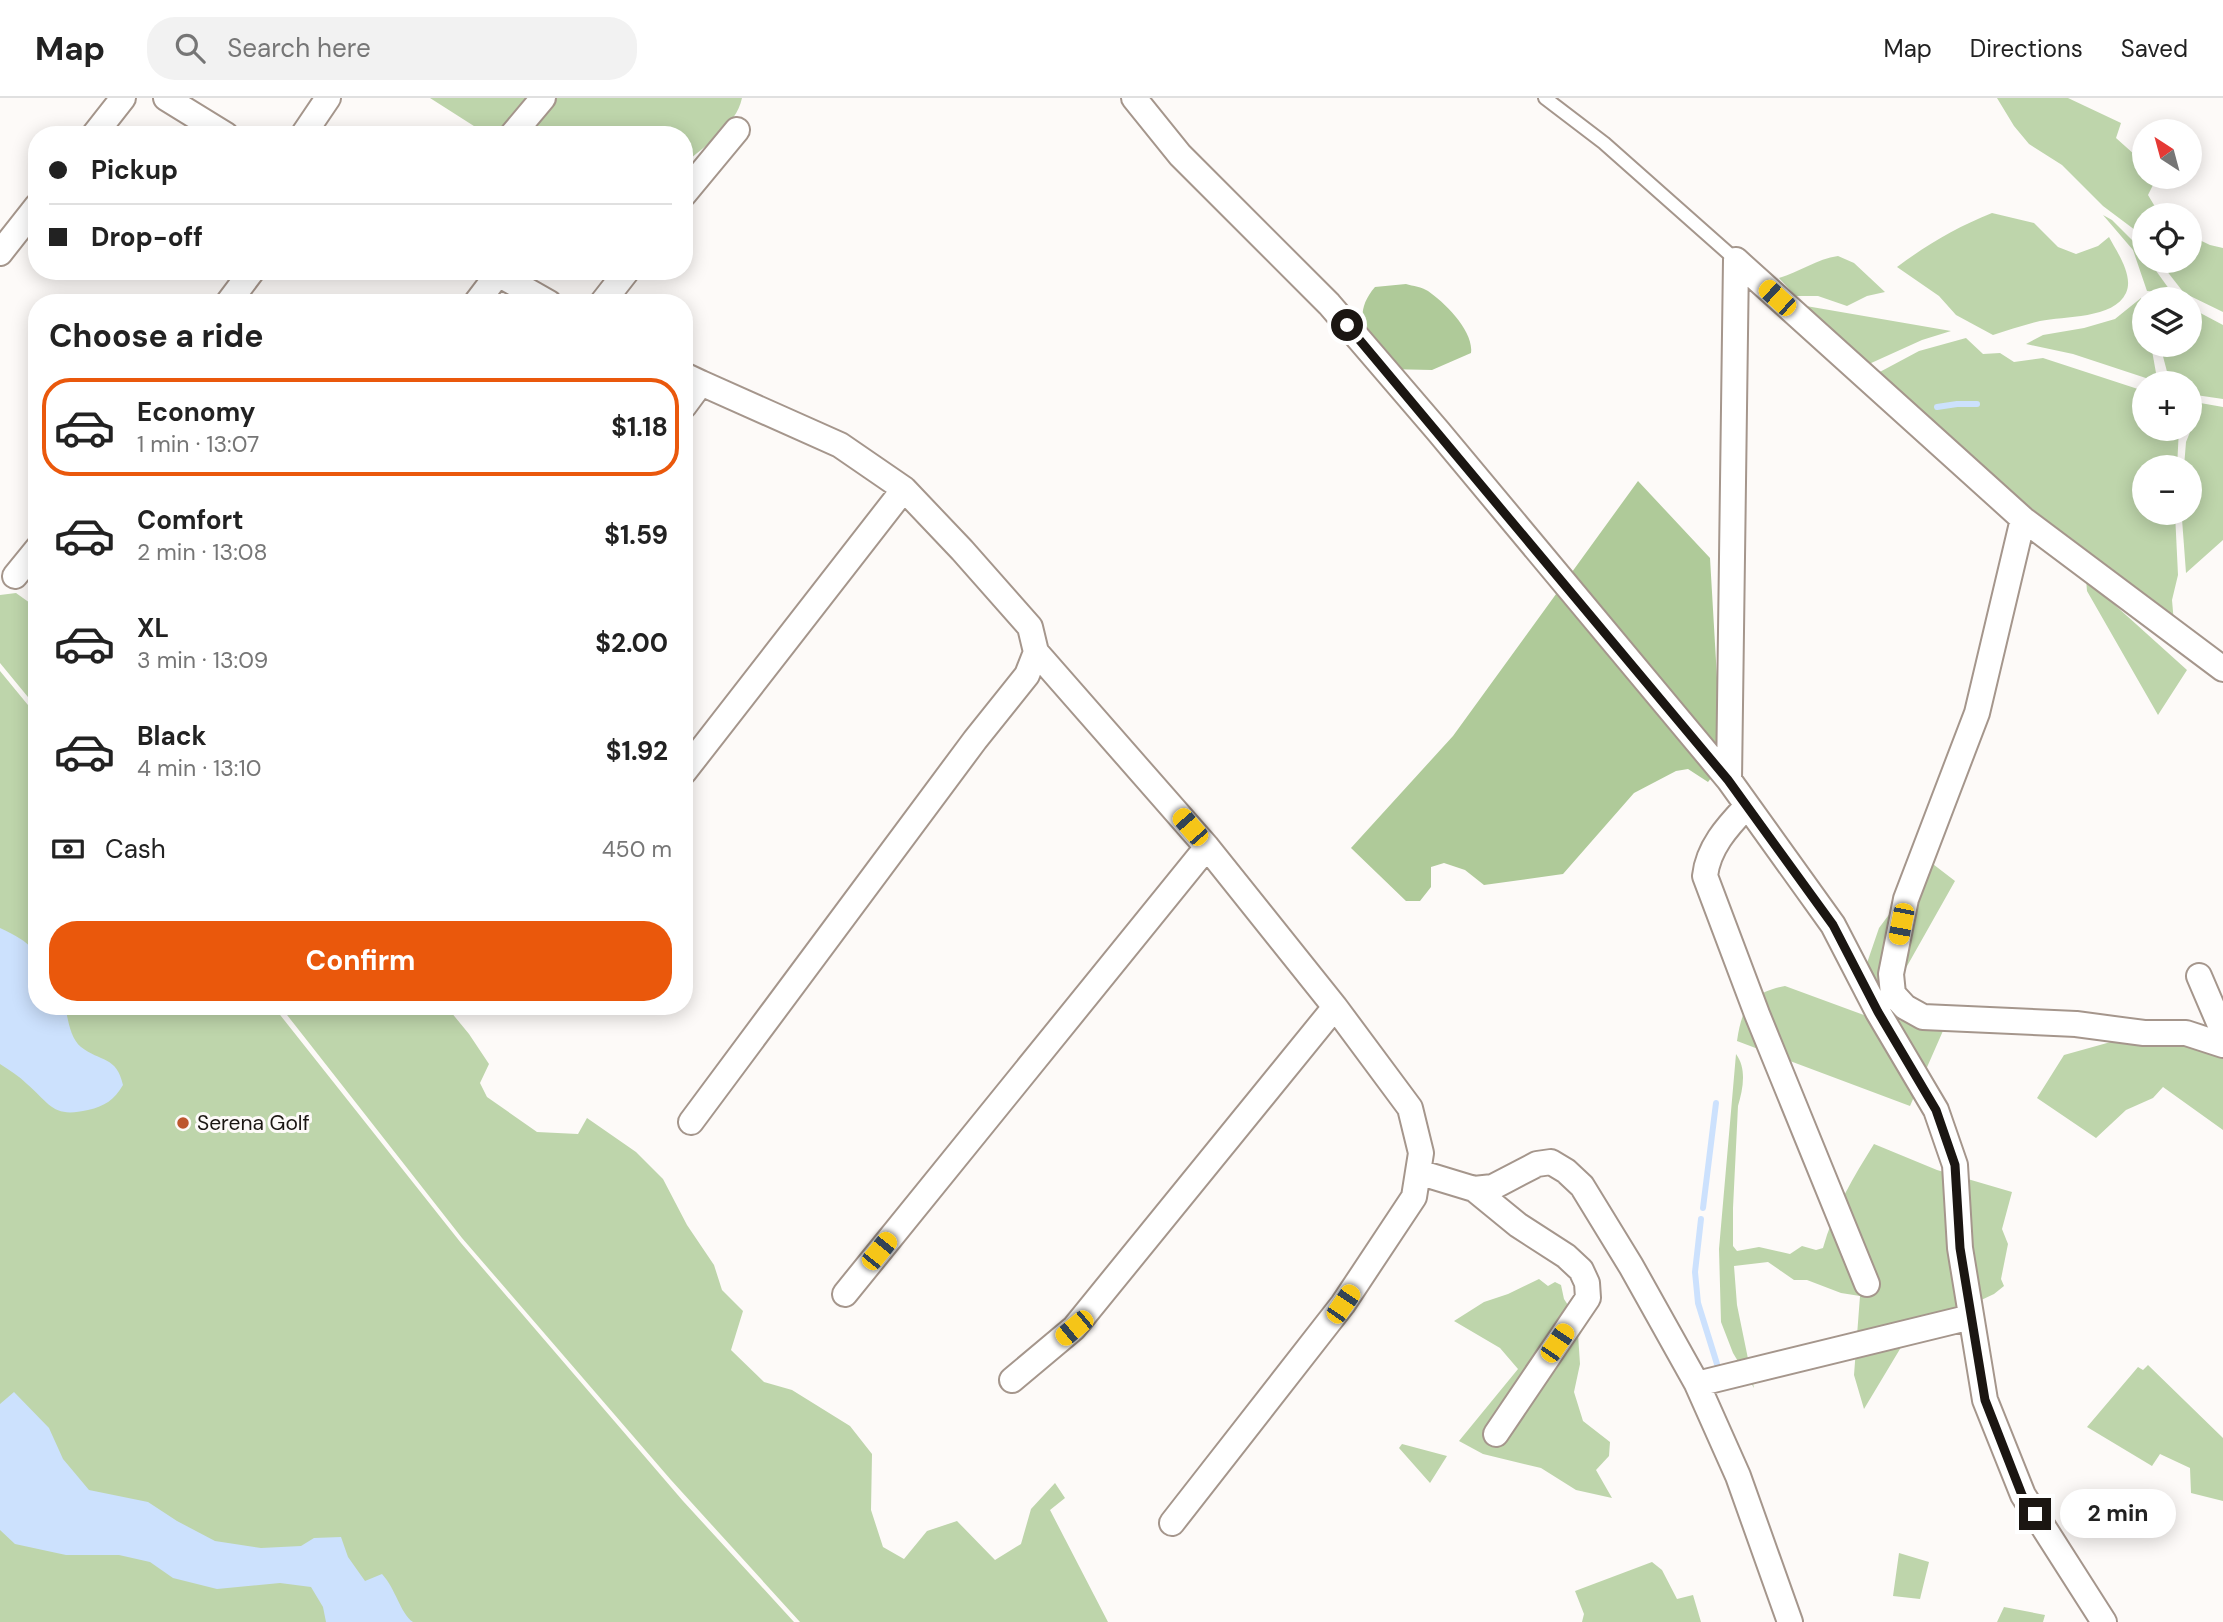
<!DOCTYPE html>
<html lang="en">
<head>
<meta charset="utf-8">
<style>
	:root { --surface:#fff; --page:#f2f2f2; --text:#222; --muted:#767676; --line:#e0e0e0; --accent:#ea580c }
	body { margin:0; font-family:"DM Sans",sans-serif; background:var(--page); color:var(--text); height:100vh; display:flex; flex-direction:column; font-size:26px; white-space:nowrap }
	* { box-sizing:border-box; margin:0 }
	p { font-size:23px; color:var(--muted) }
	.icon { flex:none; width:38px; height:38px; fill:none; stroke:currentColor; stroke-width:2; stroke-linecap:round; stroke-linejoin:round }
	.map { position:relative; flex:1; overflow:hidden }
	.sheet { position:absolute; left:28px; top:196px; width:665px; height:721px; display:flex; flex-direction:column; background:var(--surface); border-radius:28px; box-shadow:0 4px 18px #0003 }
	.sheet>* { flex:none }
	.top-card { position:absolute; left:28px; top:28px; width:665px; height:154px; border-radius:28px; box-shadow:0 4px 18px #0003; display:grid; align-content:center; height:154px; padding:0 21px; background:var(--surface) }
	.needle { width:46px; rotate:324deg }
	.controls { position:absolute; left:2132px; top:21px; display:grid; gap:14px }
	.controls a { display:grid; place-items:center; width:70px; height:70px; border-radius:50%; background:var(--surface); box-shadow:0 4px 18px #0003; font-size:35px }
	.end { position:absolute; width:32px; height:32px; margin:-16px; border:9px solid #1b1612; background:#fff; box-shadow:0 0 0 4px #fff }
	.from { border-radius:50% }
	.bubble { position:absolute; height:49px; border-radius:24px; background:var(--surface); box-shadow:0 4px 18px #0003; font-size:23px; font-weight:700; line-height:49px; text-align:center }
	.car { position:absolute; width:21px; height:42px; margin:-21px -10px; border-radius:9px; box-shadow:0 0 5px 2px #0007; background:linear-gradient(#f5c518 24%,#345 0 40%,#f5c518 0 76%,#345 0 86%,#f5c518 0) }
	.top-card b { display:flex; align-items:center; gap:24px; height:66px; font-size:26px }
	.top-card b+b { border-top:2px solid var(--line) }
	.top-card i { width:18px; height:18px; background:var(--text) }
	ul { padding:0; list-style:none }
	li { display:flex; align-items:center; gap:21px; height:98px; margin:0 14px 10px; padding:0 7px; border:4px solid transparent; border-radius:28px }
	li div { flex:1 }
	li b { display:block; font-size:26px }
	li em { font-style:normal; font-weight:700 }
	li.on { border-color:var(--accent) }
	li>.icon { width:63px; height:63px; stroke-width:1.5 }
	h2 { padding:0 21px; font-size:32px; line-height:84px }
	.pay { display:flex; align-items:center; gap:18px; height:77px; padding:0 21px; font-size:26px }
	.pay p { margin-inline-start:auto }
	.primary-button { display:flex; gap:14px; margin-top:auto; padding:14px 21px }
	.primary-button a { flex:1; height:80px; border-radius:28px; background:var(--accent); color:#fff; font-size:28px; font-weight:700; line-height:80px; text-align:center }
	header { display:flex; align-items:center; gap:42px; box-sizing:border-box; height:98px; padding:0 35px; background:var(--surface); border-bottom:2px solid var(--line) }
	header strong { font-size:33px }
	nav { display:flex; gap:38px; margin-inline-start:auto; font-size:24px }
	.search { width:490px; height:63px; background:var(--page); display:flex; align-items:center; gap:18px; box-sizing:border-box; padding:0 24px; border-radius:28px; color:var(--muted); font-size:26px }
	.map>svg:first-child { display:block }
</style>
</head>
<body>
<header>
<strong>Map</strong>
<div class="search"><svg class="icon" aria-label="search" viewBox="0 0 24 24"><circle cx="10" cy="10" r="6"/><path d="M15 15l6 6"/></svg>Search here</div>
<nav><a>Map</a><a>Directions</a><a>Saved</a></nav>
</header>
<div class="map">
<svg width="2223" height="1524" viewBox="0 0 2223 1524">
	<rect width="100%" height="100%" fill="#fdfaf8"/>
	<!-- green -->
	<path fill="#bed5ab" d="M430,0H742C736,28 705,48 684,66V37H488Z
		M1997,0H2068L2121,25L2116,40L2135,57L2144,59V79H2157L2148,97L2160,117H2144V143L2135,132L2103,108L2062,67L2029,46L2014,28Z
		M1992,115L2034,125L2058,149L2076,156L2098,148L2109,139C2117,154 2134,178 2126,195C2114,221 2064,218 2040,223C2024,227 2008,232 1993,237L1956,217L1939,198L1897,169C1928,146 1957,129 1992,115Z
		M2103,117L2112,122L2140,150L2144,155V163H2149L2172,195L2147,193L2133,152Z
		M2189,137L2210,147L2223,150V214L2184,195L2159,163H2189Z
		M1838,158L1854,165L1885,194L1867,198L1847,208L1818,198H1796L1779,180C1799,174 1817,161 1838,158Z
		M2141,200L2144,210V247H2151L2156,275L2161,285L2073,256L2026,246L2043,237L2084,230L2115,221Z
		M1806,208L1951,233L1922,242L1869,266Z
		M2189,209L2223,227V301L2189,296V285H2170L2160,247H2189Z
		M1966,240L1983,256L2000,255L2014,264L2043,260L2144,293V331H2179L2177,369H2144V415H2175L2178,477L2172,502L2174,525C2071,446 1974,362 1876,276L1919,253Z
		M2189,303L2223,309V442L2186,475L2182,421V415H2189V369H2184L2186,344L2190,334Z
		M2086,481L2187,572L2158,617L2087,493Z
		M16,495L37,510V610L0,565V497Z
		M0,573L37,618V908H273L461,1145L683,1403L794,1524H0Z
		M1929,763L1955,783L1893,893L1867,905L1855,900L1879,830Z
		M1785,888L1872,920L1946,926L1910,1008L1737,943C1742,909 1750,895 1785,888Z
		M280,908H446L469,936L489,966L480,985L487,999L537,1034L578,1036L587,1020L636,1054L663,1081L687,1127L714,1167L722,1192L743,1213L731,1252L764,1284L792,1292L850,1328L872,1356L871,1412L883,1449L904,1461L927,1433L957,1423L995,1462L1021,1446L1031,1411L1055,1385L1065,1400L1050,1412L1108,1524H800L671,1382L462,1140Z
		M2189,938L2223,956V1032L2163,989L2153,1000L2126,1012L2096,1040L2037,1000L2064,957L2125,940Z
		M1736,956C1747,971 1743,991 1738,1008L1733,1110V1148L1737,1153L1759,1149L1790,1156L1802,1148L1816,1152L1823,1150C1833,1113 1854,1078 1874,1046L1937,1072L2012,1094L2002,1131L2008,1146L2001,1181L2004,1188L1994,1196L1909,1236L1864,1311L1854,1277L1860,1198L1841,1195L1807,1182H1794L1768,1164L1734,1168L1737,1207L1754,1290L1733,1255L1721,1224L1719,1151Z
		M1539,1181L1548,1188L1555,1184L1561,1187L1564,1201L1577,1221L1580,1266L1574,1294L1583,1323L1610,1344L1609,1358L1596,1372L1612,1400L1576,1392L1541,1370L1483,1356L1459,1343L1518,1271L1500,1250L1454,1223L1484,1204L1508,1196Z
		M2148,1267L2223,1340V1403L2191,1395L2190,1370L2160,1356L2152,1368L2087,1329L2138,1269L2143,1272Z
		M1402,1346L1447,1358L1430,1385L1399,1350Z
		M1899,1455L1929,1464L1920,1501L1893,1498Z
		M1652,1464L1662,1472L1677,1501L1693,1497L1701,1524H1582L1584,1516L1575,1493Z
		M2004,1509L2045,1517L2043,1524H1997Z"/>
	<!-- forest -->
	<path fill="#afca99" d="M1406,186C1413,188 1422,189 1428,193C1444,204 1474,233 1471,255L1432,272L1386,271C1369,243 1349,219 1375,189Z
		M1638,383L1710,460L1722,666L1708,684L1688,671L1676,673L1634,695L1563,776L1484,787L1465,772L1444,765L1431,769V789L1420,803H1406L1351,750L1453,638Z"/>
	<!-- water -->
	<path fill="#cce1fd" d="M0,830C48,852 37,861 37,908H65C68,921 70,940 81,949C100,964 117,958 123,987C114,1002 105,1008 88,1012C53,1020 51,1007 27,986C19,978 9,972 0,966Z
		M14,1294L49,1330L63,1361L89,1392L148,1404L177,1423L215,1443L261,1450L301,1448L314,1440L341,1439L348,1459L365,1483L382,1476C396,1491 400,1515 413,1524H326L323,1509L311,1489L280,1485L217,1491L173,1480L150,1464L119,1457H66L15,1446L0,1432V1306Z"/>
	<g fill="none" stroke-linecap="round" stroke-linejoin="round">
		<!-- stream -->
		<path stroke="#cce1fd" stroke-width="6" d="M1937,309L1957,306H1977
			M1703,1110L1716,1005
			M1701,1121L1695,1174L1698,1205L1717,1266"/>
		<defs>
			<path id="service" d="M1545,0L1604,45L1736,162"/>
			<path id="minor" d="M166,0L226,37
				M1134,0L1180,57L1329,206L1438,333L1729,682L1833,827L1878,914L1936,1012L1955,1067L1960,1150L1985,1302L2023,1397L2104,1524
				M94,37L123,0
				M303,37L328,0
				M512,37L543,0
				M684,96L737,32
				M0,155L37,108
				M1736,162L2023,421L2223,571
				M493,173L549,205
				M228,205L252,173
				M476,205L498,176
				M602,205L627,173
				M684,277L701,285L684,308
				M2023,421L1977,615L1906,801L1891,876L1893,896L1905,909L1923,919L2076,926L2144,935H2186L2223,947
				M15,478L37,451
				M1036,554L1207,749L1335,909L1410,1010L1421,1055L1414,1099L1343,1206L1172,1425
				M684,674L904,391
				M1729,682L1736,162
				M1746,709C1727,729 1708,750 1705,778L1757,916L1867,1186
				M2199,878L2223,934
				M691,1024L975,642L1027,577L1036,554L1030,529L962,452L904,391L840,347L701,285
				M1418,1074L1474,1091L1493,1089L1537,1066L1551,1064L1566,1073L1582,1088L1631,1168L1697,1286
				M1474,1091L1518,1127L1566,1158L1581,1172L1587,1185L1588,1200L1496,1336
				M845,1196L1207,749
				M1012,1282L1074,1230L1335,909
				M1790,1524L1738,1378L1697,1286L1971,1219"/>
		</defs>
		<!-- service casing -->
		<use href="#service" stroke="#a5968c" stroke-width="16"/>
		<!-- minor casing -->
		<use href="#minor" stroke="#a5968c" stroke-width="28"/>
		<!-- service -->
		<use href="#service" stroke="#fff" stroke-width="12"/>
		<!-- minor -->
		<use href="#minor" stroke="#fff" stroke-width="24"/>
	</g>
	<g fill="none" stroke-linecap="round" stroke-linejoin="round">
		<!-- route -->
		<path stroke="#1b1612" stroke-width="9" d="M1347,227L1728,682L1833,827L1878,914L1936,1012L1955,1067L1960,1150L1985,1302L2022,1397L2035,1416"/>
	</g>
	<!-- markers -->
	<circle fill="#bd562e" stroke="#fdfaf8" stroke-width="2.5" cx="183" cy="1025" r="7"/>
	<g text-anchor="middle" dominant-baseline="central" stroke-width="6" stroke-linejoin="round" paint-order="stroke">
		<!-- poi labels -->
		<g font-size="21" fill="#1b1612" stroke="#fdfaf8" text-anchor="start">
			<text x="197" y="1025">Serena Golf</text>
		</g>
	</g>
</svg>
<div class="controls">
<a><svg class="needle" viewBox="-14 -14 28 28"><path d="M0-13l5 13h-10z" fill="#e53935"/><path d="M0 13l5-13h-10z" fill="#767676"/></svg></a>
<a><svg class="icon" aria-label="locate" viewBox="0 0 24 24"><circle cx="12" cy="12" r="6"/><path d="M12 2v4M12 18v4M2 12h4M18 12h4"/></svg></a>
<a><svg class="icon" aria-label="layers" viewBox="0 0 24 24"><path d="M12 4l9 5-9 5-9-5zM3 14l9 5 9-5"/></svg></a>
<a>+</a>
<a>−</a>
</div>
<i class="end from" style="left:1347px;top:227px"></i>
<i class="end" style="left:2035px;top:1416px"></i>
<div class="bubble" style="left:2060px;top:1391px;width:116px">2 min</div>
<i class="car" style="left:1777px;top:200px;rotate:312deg"></i>
<i class="car" style="left:1190px;top:729px;rotate:319deg"></i>
<i class="car" style="left:1901px;top:826px;rotate:191deg"></i>
<i class="car" style="left:879px;top:1153px;rotate:39deg"></i>
<i class="car" style="left:1343px;top:1206px;rotate:34deg"></i>
<i class="car" style="left:1074px;top:1230px;rotate:230deg"></i>
<i class="car" style="left:1557px;top:1245px;rotate:34deg"></i>
<div class="top-card">
<b><i class="from"></i>Pickup</b>
<b><i></i>Drop-off</b>
</div>
<section class="sheet">
<h2>Choose a ride</h2>
<ul>
<li class="on"><svg class="icon" aria-label="car" viewBox="0 0 24 24"><path d="M5 17H2v-5l4-1 3-4h7l3 4 3 1v5h-3M9 17h6M6 11h13"/><circle cx="7" cy="17" r="2"/><circle cx="17" cy="17" r="2"/></svg><div><b>Economy</b><p>1 min · 13:07</p></div><em>$1.18</em></li>
<li><svg class="icon" aria-label="car" viewBox="0 0 24 24"><path d="M5 17H2v-5l4-1 3-4h7l3 4 3 1v5h-3M9 17h6M6 11h13"/><circle cx="7" cy="17" r="2"/><circle cx="17" cy="17" r="2"/></svg><div><b>Comfort</b><p>2 min · 13:08</p></div><em>$1.59</em></li>
<li><svg class="icon" aria-label="car" viewBox="0 0 24 24"><path d="M5 17H2v-5l4-1 3-4h7l3 4 3 1v5h-3M9 17h6M6 11h13"/><circle cx="7" cy="17" r="2"/><circle cx="17" cy="17" r="2"/></svg><div><b>XL</b><p>3 min · 13:09</p></div><em>$2.00</em></li>
<li><svg class="icon" aria-label="car" viewBox="0 0 24 24"><path d="M5 17H2v-5l4-1 3-4h7l3 4 3 1v5h-3M9 17h6M6 11h13"/><circle cx="7" cy="17" r="2"/><circle cx="17" cy="17" r="2"/></svg><div><b>Black</b><p>4 min · 13:10</p></div><em>$1.92</em></li>
</ul>
<div class="pay"><svg class="icon" aria-label="cash" viewBox="0 0 24 24"><path d="M3 7h18v10H3z"/><circle cx="12" cy="12" r="2"/></svg>Cash<p>450 m</p></div>
<div class="primary-button"><a>Confirm</a></div>
</section>
</div>
</body>
</html>
